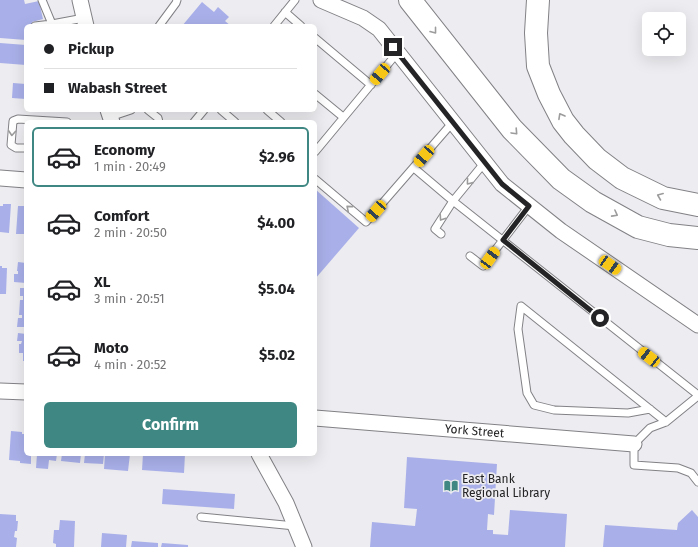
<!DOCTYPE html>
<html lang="en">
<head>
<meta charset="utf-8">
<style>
	:root { --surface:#fff; --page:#f6f6f6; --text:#202124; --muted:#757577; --line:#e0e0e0; --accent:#3f8782 }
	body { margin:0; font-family:"Fira Sans",sans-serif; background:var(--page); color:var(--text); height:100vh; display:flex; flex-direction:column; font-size:15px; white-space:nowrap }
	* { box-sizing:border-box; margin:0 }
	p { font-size:13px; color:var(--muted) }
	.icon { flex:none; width:22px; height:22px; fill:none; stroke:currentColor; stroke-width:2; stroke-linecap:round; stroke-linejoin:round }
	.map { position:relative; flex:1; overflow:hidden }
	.side { position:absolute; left:24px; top:120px; width:293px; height:336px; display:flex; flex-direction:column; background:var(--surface); border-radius:6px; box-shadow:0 4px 16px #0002 }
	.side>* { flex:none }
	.top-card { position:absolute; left:24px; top:24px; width:293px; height:88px; border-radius:6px; box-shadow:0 4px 16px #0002; display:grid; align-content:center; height:88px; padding:0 20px; background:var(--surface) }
	.fabs { position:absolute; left:642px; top:12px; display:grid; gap:8px }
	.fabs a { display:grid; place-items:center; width:44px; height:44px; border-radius:6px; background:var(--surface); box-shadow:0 4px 16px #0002; font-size:20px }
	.end { position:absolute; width:18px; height:18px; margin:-9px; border:5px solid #242426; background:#fff; box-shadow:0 0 0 2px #fff }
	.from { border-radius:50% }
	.car { position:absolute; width:12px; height:24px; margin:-12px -6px; border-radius:5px; box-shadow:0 0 3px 1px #0007; background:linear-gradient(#f5c518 24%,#345 0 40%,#f5c518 0 76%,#345 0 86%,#f5c518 0) }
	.top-card b { display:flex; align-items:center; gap:14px; height:38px; font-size:15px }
	.top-card b+b { border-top:1px solid var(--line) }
	.top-card i { width:10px; height:10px; background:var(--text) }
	ul { padding:7px 0 0; list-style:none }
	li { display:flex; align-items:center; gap:12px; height:60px; margin:0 8px 6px; padding:0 12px; border:2px solid transparent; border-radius:6px }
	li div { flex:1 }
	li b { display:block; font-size:15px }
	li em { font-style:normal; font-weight:700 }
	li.selected { border-color:var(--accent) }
	li>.icon { width:36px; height:36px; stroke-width:1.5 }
	.button { display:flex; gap:8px; margin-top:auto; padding:8px 20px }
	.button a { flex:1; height:46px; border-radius:6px; background:var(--accent); color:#fff; font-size:16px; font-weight:700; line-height:46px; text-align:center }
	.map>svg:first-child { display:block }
</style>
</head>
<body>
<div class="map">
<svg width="698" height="547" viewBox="0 0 698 547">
	<rect width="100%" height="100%" fill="#edecf0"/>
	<!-- building -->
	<path fill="#a9b0e9" d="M0,0H24L25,4L39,1L43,19L32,22V26H26V40L0,38Z
		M202,2L214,12L218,7L229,17L225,21L231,26H182Z
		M0,43L26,45V65L0,63Z
		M13,83L26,84V99L12,98Z
		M315,189L359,228L315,279Z
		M3,204H11L9,233L0,232V206H3Z
		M18,206H26V231H25V234H16Z
		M18,262L26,263V283L14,282V274H18V271H17Z
		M0,266H2V268H7L6,294H0Z
		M20,288H26V327H17L18,318H22V315H19L20,300H23V296H20Z
		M18,333L26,334V361H23V353H19V344H21L22,341H17Z
		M11,431L22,432V434H26V454H31V464L20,463V461L9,460Z
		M37,454H57L56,461L49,460L48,469L36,468Z
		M62,454H81L80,463L61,461Z
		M85,454H104L103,464L84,463Z
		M105,454H130L128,471L104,469Z
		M143,454H185L184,473L142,470Z
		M407,457L497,464L494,515L488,514L487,530H493V534L508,535L510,510L567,514L565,547H370L372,522L415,526L417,509L404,508Z
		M163,489L235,494L234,509L162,504Z
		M692,510L698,517V547H603L605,525L677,530L678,523Z
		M0,514L16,515V521H18L17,531H15L14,537L17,538L16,547H0Z
		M60,520L75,521L74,547H56V544L53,543L54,530H59Z
		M102,533L127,535L126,547H101Z
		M132,541L158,543V547H131Z
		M162,543L188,545V547H161Z"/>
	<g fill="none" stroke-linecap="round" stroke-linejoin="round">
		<defs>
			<path id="lane" d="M42,0L52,24L84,18
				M285,12L301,26
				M35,26L52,24
				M159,26L176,3L177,0
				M274,26L295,0
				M315,38L371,85
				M315,94L343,117
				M148,110L158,118L159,122
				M221,110L235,122
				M267,110L281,122
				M110,117L131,110
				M194,122L204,110
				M26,148H16L11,145L13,121L18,119L67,122
				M315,152L398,52
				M414,168L453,201L698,395
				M315,179L366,222L453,122
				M441,234L435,229L453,201L485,162
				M470,256L483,266L529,206
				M698,396L666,422L650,428L634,444V465L678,468L691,473L698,482
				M650,409L628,413L554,410L534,405L527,393L518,329L521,306L666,422
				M201,517L295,526"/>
			<g id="street">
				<path d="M80,0L86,26"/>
				<path d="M321,0L363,18L379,29L502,184L561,231L698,325"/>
				<path d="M108,110L112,122"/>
				<path d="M0,178L26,180"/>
				<path d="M0,391L26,392"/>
				<path id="s1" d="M315,418L634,444"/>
				<path d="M259,454L286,503L304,547"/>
			</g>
			<path id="highway" d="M410,0L512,129L561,179L593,202L638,227L669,235L698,238
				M538,0L536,33L538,66L549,94L563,121L574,135L597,159L622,178L663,198L698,205"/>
		</defs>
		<!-- lane casing -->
		<use href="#lane" stroke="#828185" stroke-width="9"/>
		<!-- street casing -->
		<use href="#street" stroke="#828185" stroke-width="17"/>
		<!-- highway casing -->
		<use href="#highway" stroke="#828185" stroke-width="24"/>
		<!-- lane -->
		<use href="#lane" stroke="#fff" stroke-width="7"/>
		<!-- street -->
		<use href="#street" stroke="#fff" stroke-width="15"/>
		<!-- highway -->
		<use href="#highway" stroke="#fff" stroke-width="22"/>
	</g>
	<!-- one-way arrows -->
	<defs><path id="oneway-chevron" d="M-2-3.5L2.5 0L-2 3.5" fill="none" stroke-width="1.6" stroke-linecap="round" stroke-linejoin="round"/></defs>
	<g stroke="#9c9c9d">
		<use href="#oneway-chevron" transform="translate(434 31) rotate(52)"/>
		<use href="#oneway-chevron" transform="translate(561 116) rotate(-119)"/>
		<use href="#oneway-chevron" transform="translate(515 132) rotate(47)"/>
		<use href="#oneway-chevron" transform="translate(12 133) rotate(94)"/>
		<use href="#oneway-chevron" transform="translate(469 182) rotate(129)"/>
		<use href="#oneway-chevron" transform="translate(660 196) rotate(-158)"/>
		<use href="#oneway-chevron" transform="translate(349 208) rotate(-140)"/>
		<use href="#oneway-chevron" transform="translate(615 214) rotate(28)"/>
		<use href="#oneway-chevron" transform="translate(442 218) rotate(124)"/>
	</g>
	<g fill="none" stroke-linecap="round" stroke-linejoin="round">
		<!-- route -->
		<path stroke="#242426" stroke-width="5" d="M393,47L502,184L529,206L503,240L600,318"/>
	</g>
	<!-- icons -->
	<defs>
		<symbol id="library-bare" viewBox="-9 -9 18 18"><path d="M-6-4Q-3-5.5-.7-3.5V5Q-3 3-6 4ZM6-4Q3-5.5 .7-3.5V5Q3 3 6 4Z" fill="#3f8782" stroke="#edecf0" stroke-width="2.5" paint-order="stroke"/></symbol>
	</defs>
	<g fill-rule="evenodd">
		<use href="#library-bare" x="441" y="476" width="20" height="20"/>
	</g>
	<g text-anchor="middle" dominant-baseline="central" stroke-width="3.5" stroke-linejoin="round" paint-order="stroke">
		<!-- street labels -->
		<g font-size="12" fill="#242426" stroke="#edecf0">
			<text stroke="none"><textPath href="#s1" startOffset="160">York Street</textPath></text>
		</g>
		<!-- poi labels -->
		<g font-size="12" fill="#242426" stroke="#edecf0" text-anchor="start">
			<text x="462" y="479">East Bank<tspan x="462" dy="14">Regional Library</tspan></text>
		</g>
	</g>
</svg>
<div class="fabs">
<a><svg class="icon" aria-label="locate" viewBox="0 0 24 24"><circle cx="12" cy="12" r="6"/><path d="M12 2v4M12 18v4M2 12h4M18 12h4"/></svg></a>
</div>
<i class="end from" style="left:600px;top:318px"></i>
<i class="end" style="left:393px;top:47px"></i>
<i class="car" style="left:380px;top:74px;rotate:220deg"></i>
<i class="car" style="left:424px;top:156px;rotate:221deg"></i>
<i class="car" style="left:376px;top:211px;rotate:221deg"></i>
<i class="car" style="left:490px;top:258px;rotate:36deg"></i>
<i class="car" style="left:610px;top:265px;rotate:124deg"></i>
<i class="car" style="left:649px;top:357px;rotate:308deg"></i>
<div class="top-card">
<b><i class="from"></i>Pickup</b>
<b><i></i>Wabash Street</b>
</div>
<section class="side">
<ul>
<li class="selected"><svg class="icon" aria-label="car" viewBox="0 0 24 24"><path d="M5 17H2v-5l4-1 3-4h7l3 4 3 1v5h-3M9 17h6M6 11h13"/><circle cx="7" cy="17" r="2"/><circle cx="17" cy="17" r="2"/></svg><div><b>Economy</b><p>1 min · 20:49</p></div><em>$2.96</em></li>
<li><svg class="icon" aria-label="car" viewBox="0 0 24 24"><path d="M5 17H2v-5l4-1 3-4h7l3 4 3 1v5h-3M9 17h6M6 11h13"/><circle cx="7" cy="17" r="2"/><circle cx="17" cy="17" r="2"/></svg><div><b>Comfort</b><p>2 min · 20:50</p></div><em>$4.00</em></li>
<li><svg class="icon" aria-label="car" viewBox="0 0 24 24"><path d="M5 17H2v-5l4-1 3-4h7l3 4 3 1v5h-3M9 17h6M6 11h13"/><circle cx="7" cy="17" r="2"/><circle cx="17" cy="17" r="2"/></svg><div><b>XL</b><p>3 min · 20:51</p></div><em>$5.04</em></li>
<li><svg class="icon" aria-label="car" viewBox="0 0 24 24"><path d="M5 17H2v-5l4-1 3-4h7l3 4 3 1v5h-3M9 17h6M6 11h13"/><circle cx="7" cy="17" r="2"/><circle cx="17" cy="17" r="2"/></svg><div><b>Moto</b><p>4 min · 20:52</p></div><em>$5.02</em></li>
</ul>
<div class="button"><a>Confirm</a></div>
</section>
</div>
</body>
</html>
